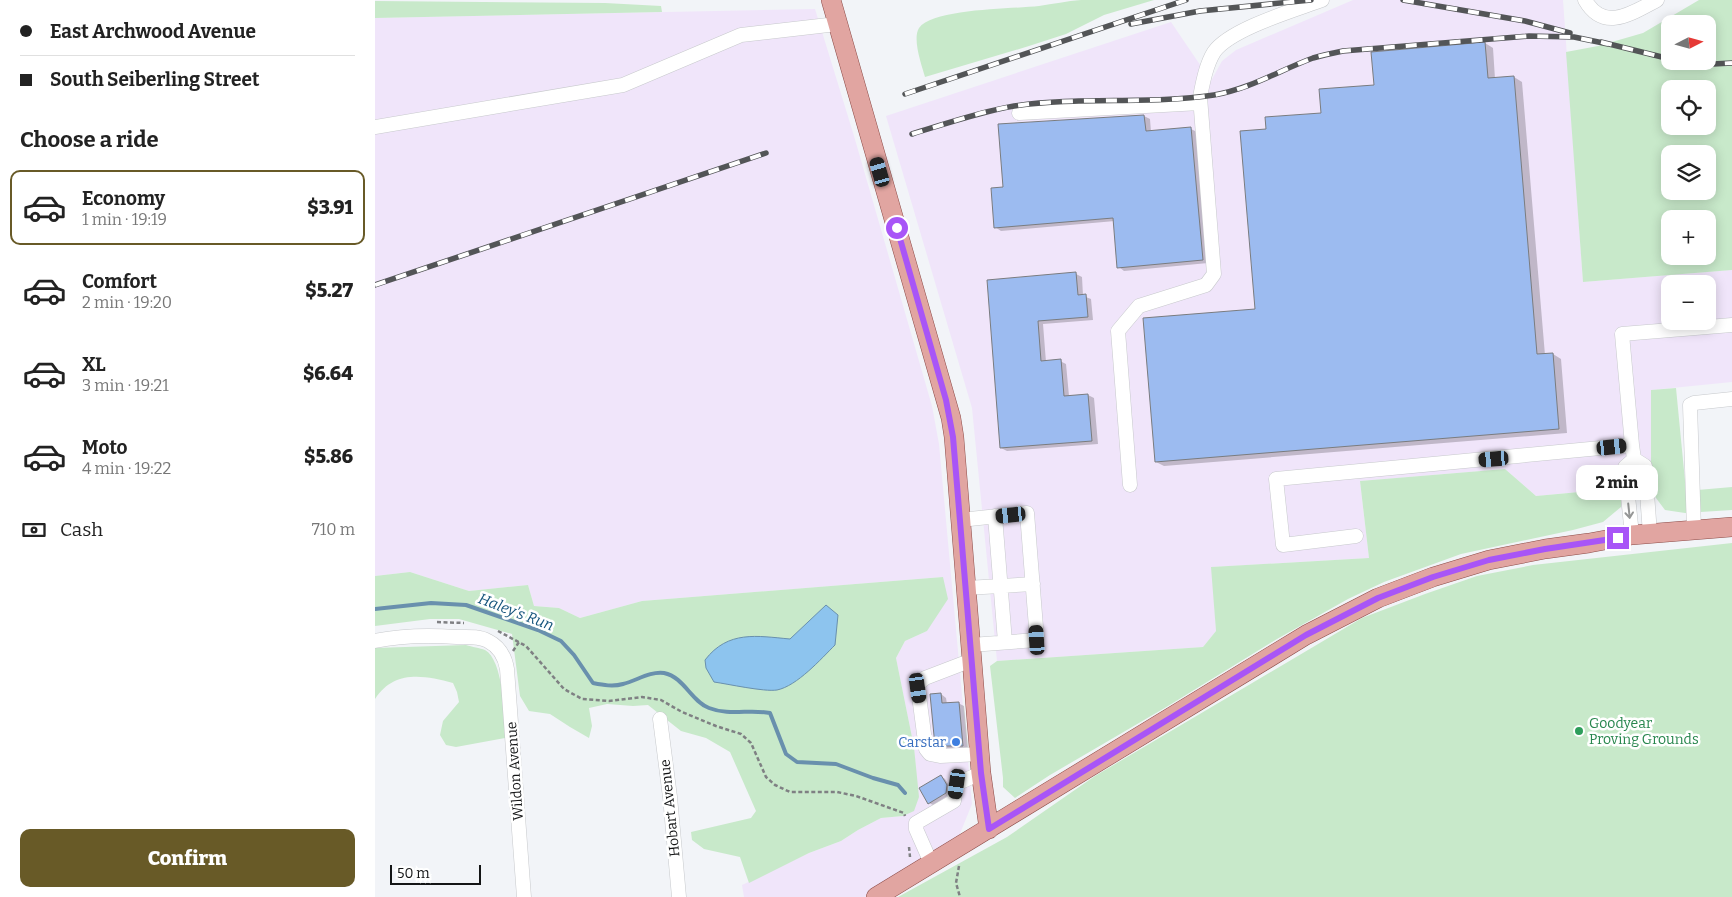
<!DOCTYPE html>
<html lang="en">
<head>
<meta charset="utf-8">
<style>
	:root { --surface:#fff; --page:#f6f6f6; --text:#222; --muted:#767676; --line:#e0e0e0; --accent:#685a27 }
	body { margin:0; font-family:Bitter,serif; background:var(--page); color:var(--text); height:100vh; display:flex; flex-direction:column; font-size:19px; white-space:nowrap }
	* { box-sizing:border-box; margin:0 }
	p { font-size:16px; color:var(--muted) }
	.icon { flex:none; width:28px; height:28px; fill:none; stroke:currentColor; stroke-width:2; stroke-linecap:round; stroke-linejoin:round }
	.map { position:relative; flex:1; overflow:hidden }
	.panel { display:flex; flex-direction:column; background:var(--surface); width:375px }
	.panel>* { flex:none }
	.guide { display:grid; align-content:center; height:110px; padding:0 20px; background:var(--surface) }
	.needle { width:32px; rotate:84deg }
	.controls { position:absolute; left:1286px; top:15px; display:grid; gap:10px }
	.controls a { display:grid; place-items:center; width:55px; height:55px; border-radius:10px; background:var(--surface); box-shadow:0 2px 12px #0003; font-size:25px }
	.scale { position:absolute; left:15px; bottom:12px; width:91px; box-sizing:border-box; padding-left:5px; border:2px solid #141516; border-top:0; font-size:14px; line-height:18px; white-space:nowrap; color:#141516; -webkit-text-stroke:4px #fff; paint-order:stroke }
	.end { position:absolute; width:22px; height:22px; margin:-11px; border:6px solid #a855f7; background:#fff; box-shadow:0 0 0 2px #fff }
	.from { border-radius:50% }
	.bubble { position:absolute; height:35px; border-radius:10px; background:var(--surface); box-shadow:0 2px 12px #0003; font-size:16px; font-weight:800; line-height:35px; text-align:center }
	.car { position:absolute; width:15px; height:30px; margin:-15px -8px; border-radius:6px; box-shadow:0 0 4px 1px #0007; background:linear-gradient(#222 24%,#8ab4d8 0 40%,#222 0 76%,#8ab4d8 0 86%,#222 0) }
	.guide b { display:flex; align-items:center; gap:18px; height:48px; font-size:19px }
	.guide b+b { border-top:1px solid var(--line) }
	.guide i { width:12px; height:12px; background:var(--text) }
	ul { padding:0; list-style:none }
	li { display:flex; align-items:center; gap:15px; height:75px; margin:0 10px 8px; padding:0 10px; border:2px solid transparent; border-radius:10px }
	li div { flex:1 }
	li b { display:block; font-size:19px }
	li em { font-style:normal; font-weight:800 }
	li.active { border-color:var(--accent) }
	li>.icon { width:45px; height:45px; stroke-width:1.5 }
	h2 { padding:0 20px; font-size:22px; line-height:60px }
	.pay { display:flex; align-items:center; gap:12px; height:55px; padding:0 20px; font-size:19px }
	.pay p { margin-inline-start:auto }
	.cta { display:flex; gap:10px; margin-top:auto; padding:10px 20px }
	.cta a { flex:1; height:58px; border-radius:10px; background:var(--accent); color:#fff; font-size:20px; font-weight:800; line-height:58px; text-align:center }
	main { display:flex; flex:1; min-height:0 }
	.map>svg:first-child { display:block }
</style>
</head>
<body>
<main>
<section class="panel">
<div class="guide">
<b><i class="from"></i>East Archwood Avenue</b>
<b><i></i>South Seiberling Street</b>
</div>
<h2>Choose a ride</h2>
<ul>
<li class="active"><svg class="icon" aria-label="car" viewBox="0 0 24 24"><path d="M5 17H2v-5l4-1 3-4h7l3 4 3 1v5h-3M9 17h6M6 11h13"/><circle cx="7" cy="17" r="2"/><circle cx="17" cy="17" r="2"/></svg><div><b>Economy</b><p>1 min · 19:19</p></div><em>$3.91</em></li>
<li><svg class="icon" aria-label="car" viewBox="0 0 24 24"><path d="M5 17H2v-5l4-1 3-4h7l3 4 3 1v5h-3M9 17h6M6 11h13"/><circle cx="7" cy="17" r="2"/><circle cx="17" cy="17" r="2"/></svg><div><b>Comfort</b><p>2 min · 19:20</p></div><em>$5.27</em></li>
<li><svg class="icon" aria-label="car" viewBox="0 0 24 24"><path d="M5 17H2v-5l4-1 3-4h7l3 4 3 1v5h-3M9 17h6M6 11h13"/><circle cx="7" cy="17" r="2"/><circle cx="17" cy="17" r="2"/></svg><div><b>XL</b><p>3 min · 19:21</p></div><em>$6.64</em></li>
<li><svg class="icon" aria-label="car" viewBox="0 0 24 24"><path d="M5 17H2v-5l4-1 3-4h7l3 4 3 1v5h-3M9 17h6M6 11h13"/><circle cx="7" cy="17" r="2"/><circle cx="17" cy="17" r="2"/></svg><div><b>Moto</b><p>4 min · 19:22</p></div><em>$5.86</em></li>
</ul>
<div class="pay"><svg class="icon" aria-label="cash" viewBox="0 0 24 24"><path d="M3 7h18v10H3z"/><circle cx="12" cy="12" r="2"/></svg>Cash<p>710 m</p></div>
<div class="cta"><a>Confirm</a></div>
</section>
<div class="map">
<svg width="1357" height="897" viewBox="0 0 1357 897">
	<rect width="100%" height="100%" fill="#f2f4f8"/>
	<!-- industrial -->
	<path fill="#f0e5fa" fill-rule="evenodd" d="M978,0H1188L1208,282L1357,270V382L1277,390L1276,485L1161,496L1130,469L985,481L994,558L837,567L841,631L828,647L622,661L597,408L511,116L796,22L836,81L847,61L861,50ZM1295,284H1332V321H1295Z
		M440,9L479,136L557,406L564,444L597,804L582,841L490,897H369L367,885L434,853L466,841L483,830L506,818L528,816L541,771L539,747L521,658L530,641L552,631L568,577L267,601L205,618L184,608L159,606L153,585L94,591L35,572L0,576V18Z"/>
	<!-- green -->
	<path fill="#c8e9ca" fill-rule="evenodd" d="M706,0H779L729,15L691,34L654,46L550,77C547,66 537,39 544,28C559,8 639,9 664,6C678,4 692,1 706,0Z
		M1324,0H1357V270L1208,282L1191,52L1223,46L1268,33ZM1295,24H1332V61H1295ZM1295,89H1332V126H1295ZM1295,154H1332V191H1295ZM1295,219H1332V256H1295Z
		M0,1L230,3L286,6L287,12L0,18Z
		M1301,388L1311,491L1357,487V510L1310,513L1290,510L1278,494L1276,471V390Z
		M1130,469L1161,496L1248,488L1246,507L1228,522L1198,530L1086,554L1009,582L973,599L902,639L793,706L675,775L640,798L628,787V778L615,666L622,661L828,647L841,631L836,567L994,558L985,481Z
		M1357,543V897H523L632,837L720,776L987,618L1050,594L1102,576L1158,565Z
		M35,572L94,591L153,585L159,606L184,608L205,618L267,601L568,577L573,599L552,631L530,641L521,658L539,747L544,797L539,811L528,816L506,818L483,830L466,841L434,853L374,883L365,857L329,849L317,840L316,832L376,818L381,811L355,752L331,738L306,731L273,705L258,706L232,704L214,708L217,726L214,738L195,727L175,714L154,711L145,696L137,634L84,619H55L0,626V576Z
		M91,645C97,647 105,648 110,650C128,660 129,713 132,732L130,738L81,747L71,745L65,735L68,721L84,702L82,692L78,683C48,675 19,670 0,699V648Z"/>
	<!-- water -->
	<path fill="#8dc4ee" stroke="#6990ad" d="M451,605L463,615L460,645C446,659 422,686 402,690C389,692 353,684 339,682L331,668L330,660C353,630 382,636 415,639Z"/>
	<!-- shadow -->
	<path fill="#0003" d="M1110,43L1118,48L1120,79L1139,77L1147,82L1170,355L1178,354L1186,359L1192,433L789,466L781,462L881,310L892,130L947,114L1000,86Z
		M769,116L775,119L776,132L816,129L822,132L833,263L749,271L744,267L740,221L626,231L620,227L630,188L624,125Z
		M701,274L707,277L708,296L716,299L718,320L668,324L671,362L685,361L691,364L694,396L713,395L719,398L723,444L632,451L626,448L613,281Z
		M566,694L571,698L572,704L583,703L589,706L593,748L567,749L561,745Z
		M566,776L570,779L575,787L574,795L558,805L554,803Z"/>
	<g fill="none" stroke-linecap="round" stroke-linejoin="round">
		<!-- stream -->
		<path stroke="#6990ad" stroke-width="4" d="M0,609L56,603L91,605L163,630L186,641L199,655L218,683C228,685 238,687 248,684C261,681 275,671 289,673C309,677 316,701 334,708C354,716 375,709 395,713L411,754L422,762L461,764L498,778L523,785L530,793"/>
	</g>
	<!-- building -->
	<path fill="#9cbbf0" stroke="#7a7c7f" d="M1110,42L1113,78L1139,76L1162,354L1178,353L1184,429L780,462L768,318L880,309L865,131L891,129L890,117L946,113L944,89L999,85L996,52Z
		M769,115L771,131L816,127L828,260L742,268L738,218L619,228L616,188L628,187L623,124Z
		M701,272L703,295L711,294L713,317L663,321L666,361L686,359L689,396L713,394L717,441L625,448L612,280Z
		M566,693L567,703L584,702L588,746H560L555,694Z
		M566,775L572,785L571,793L553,804L544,788Z"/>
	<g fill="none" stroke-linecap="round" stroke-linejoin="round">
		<defs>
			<path id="minor" d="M1210,0C1229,33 1257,13 1282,0
				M644,113L825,103
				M0,127L248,85L366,35L462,24
				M1257,445L1247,334L1357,325
				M755,485L743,331L764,306L831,285L839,274L825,97C828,82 831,65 839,52C855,29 920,10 947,0
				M620,516L630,642
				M585,520L652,513L662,640L596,645
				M1319,530L1315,405L1319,403L1357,399
				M1257,535L1250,467L1259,459L1270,466L1275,534
				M981,536L908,545L901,479L1257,445L1259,459
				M591,588L658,584
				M0,641C28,635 54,635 82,637C93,637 104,636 113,641C125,647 130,657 132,669L149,897
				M597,660L550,678L544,683L543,688L551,749L555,754L565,756L605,754
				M285,719L295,797L304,897
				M556,863L541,829V823L579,801L581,784L606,773"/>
			<path id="major" d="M456,0L576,418L579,437L606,773L614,829
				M501,897L931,635L1003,598L1058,577L1114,560L1170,549L1214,543L1257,535L1357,527"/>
		</defs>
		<!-- minor casing -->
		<use href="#minor" stroke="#c7c9cc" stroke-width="15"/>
		<!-- major casing -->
		<use href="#major" stroke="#8c4c48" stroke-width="20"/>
		<!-- path -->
		<path stroke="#7f8083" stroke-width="2.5" stroke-dasharray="4 2.5" stroke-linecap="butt" d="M62,622L89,623
			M123,631L151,646L189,689L207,699L234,701L267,697L286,700L307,712L341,726L366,734L376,743L391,777L400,785L415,792H462L481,796L529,813L530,816
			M138,651L144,642
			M534,847L535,857
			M584,866L581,883L585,897"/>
		<!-- minor -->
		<use href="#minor" stroke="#fff" stroke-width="14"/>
		<!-- major -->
		<use href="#major" stroke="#e1a5a1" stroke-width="19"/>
		<defs>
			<path id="rail" d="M1028,0L1150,21L1195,33
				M756,24L825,11L936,0
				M1226,42L1295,59
				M1306,61L1338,64L1357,63
				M530,94L811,0
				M537,134C570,124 604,112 639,106C705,96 773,105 839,95C875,89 905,70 938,58C948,55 958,53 968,51L1154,36L1199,37L1233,44
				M0,285L391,153"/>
		</defs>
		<!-- rail casing -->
		<use href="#rail" stroke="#535557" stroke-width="5.5"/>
		<!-- rail -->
		<use href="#rail" stroke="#fff" stroke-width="4" stroke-dasharray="11" stroke-linecap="butt"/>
	</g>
	<!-- one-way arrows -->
	<defs><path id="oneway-shaft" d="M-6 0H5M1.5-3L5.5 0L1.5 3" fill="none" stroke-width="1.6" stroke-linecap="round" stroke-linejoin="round" transform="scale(1.25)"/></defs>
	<use stroke="#959696" href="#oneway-shaft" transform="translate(1254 511) rotate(84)"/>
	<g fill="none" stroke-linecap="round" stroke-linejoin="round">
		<!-- route -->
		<path stroke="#a855f7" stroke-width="6" d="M522,228L571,400L578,437L606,773L614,829L931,635L1003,598L1058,577L1114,560L1170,549L1243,538"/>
	</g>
	<!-- markers -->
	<circle fill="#2e9e5b" stroke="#fff" stroke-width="2" cx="1204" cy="731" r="5"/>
	<circle fill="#3f7fe0" stroke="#fff" stroke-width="2" cx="581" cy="742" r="5"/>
	<g text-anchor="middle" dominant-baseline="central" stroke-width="5" stroke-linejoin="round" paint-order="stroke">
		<!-- leisure labels -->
		<g font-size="14" fill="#27864d" stroke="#fff" text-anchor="start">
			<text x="1214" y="723">Goodyear<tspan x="1214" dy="16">Proving Grounds</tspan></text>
		</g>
		<!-- shop labels -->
		<g font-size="14" fill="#366cbe" stroke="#fff" text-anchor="end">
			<text x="571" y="742">Carstar</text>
		</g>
		<!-- street labels -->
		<g font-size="14" fill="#141516" stroke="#fff">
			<text transform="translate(140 771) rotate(-94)">Wildon Avenue</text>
			<text transform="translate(295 808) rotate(-96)">Hobart Avenue</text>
		</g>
		<!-- water labels -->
		<g font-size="15" font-style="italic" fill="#15547c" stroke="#fff">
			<text transform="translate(141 612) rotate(21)">Haley's Run</text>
		</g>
	</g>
</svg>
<div class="controls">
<a><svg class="needle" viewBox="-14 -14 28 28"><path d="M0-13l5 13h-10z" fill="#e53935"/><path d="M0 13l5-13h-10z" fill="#767676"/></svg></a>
<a><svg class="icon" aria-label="locate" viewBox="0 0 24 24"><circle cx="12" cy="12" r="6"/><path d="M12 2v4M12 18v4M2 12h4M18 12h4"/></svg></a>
<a><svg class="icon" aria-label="layers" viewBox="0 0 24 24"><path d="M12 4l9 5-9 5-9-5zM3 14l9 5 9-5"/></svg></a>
<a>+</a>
<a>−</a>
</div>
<div class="scale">50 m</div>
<i class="end from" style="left:522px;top:228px"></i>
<i class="end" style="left:1243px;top:538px"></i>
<div class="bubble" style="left:1201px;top:465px;width:82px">2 min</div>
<i class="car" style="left:505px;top:172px;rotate:344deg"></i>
<i class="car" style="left:1237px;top:447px;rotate:84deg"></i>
<i class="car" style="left:1119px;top:459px;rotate:265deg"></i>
<i class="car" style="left:636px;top:515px;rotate:264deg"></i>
<i class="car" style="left:662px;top:640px;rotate:356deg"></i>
<i class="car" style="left:543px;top:688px;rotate:172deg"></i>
<i class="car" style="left:582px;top:784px;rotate:188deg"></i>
</div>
</main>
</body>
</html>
